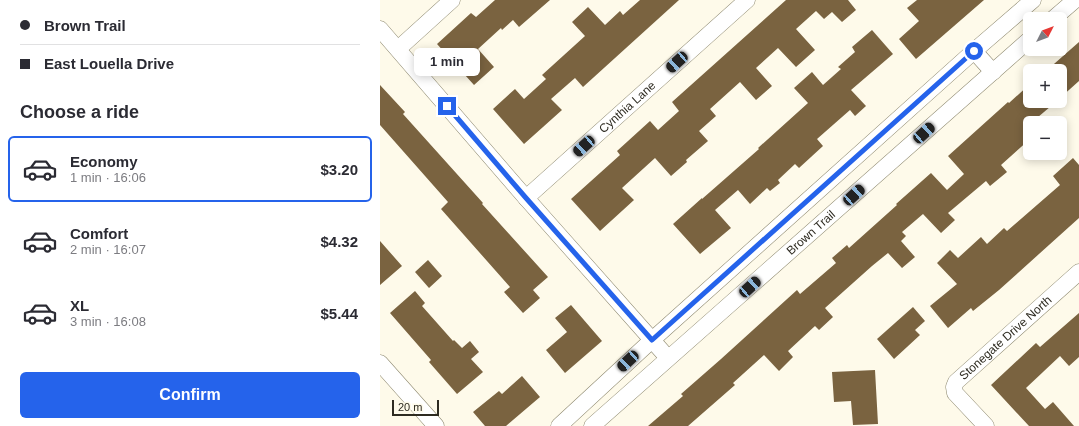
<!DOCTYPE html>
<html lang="en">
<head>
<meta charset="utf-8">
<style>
	:root { --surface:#fff; --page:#f2f2f3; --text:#2b2b33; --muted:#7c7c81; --line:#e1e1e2; --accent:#2563eb }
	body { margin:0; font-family:Arial,sans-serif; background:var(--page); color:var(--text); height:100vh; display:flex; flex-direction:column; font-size:15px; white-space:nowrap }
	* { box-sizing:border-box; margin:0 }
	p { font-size:13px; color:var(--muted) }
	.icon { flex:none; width:22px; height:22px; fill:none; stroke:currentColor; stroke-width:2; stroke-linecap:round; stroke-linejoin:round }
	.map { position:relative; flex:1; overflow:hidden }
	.details { display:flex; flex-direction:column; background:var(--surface); width:380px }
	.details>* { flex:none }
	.top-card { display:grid; align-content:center; height:88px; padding:0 20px; background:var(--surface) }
	.needle { width:26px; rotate:48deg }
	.fabs { position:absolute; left:643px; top:12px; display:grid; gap:8px }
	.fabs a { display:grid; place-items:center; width:44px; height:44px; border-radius:6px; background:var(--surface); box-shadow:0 2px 10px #0003; font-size:20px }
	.scale { position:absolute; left:12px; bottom:10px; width:47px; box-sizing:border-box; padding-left:4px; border:2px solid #2e2b21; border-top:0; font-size:11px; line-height:14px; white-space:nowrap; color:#2e2b21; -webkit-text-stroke:3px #fefaea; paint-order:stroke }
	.end { position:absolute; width:18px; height:18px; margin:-9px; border:5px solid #2563eb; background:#fff; box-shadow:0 0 0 2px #fff }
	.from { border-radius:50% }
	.bubble { position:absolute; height:28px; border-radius:6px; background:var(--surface); box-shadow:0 2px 10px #0003; font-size:13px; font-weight:600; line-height:28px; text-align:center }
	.car { position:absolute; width:12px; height:24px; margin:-12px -6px; border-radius:5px; box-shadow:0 0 3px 1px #0007; background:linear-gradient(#222 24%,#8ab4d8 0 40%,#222 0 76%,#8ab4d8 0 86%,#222 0) }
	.top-card b { display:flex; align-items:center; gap:14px; height:38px; font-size:15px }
	.top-card b+b { border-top:1px solid var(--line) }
	.top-card i { width:10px; height:10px; background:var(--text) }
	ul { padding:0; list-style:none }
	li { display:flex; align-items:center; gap:12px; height:66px; margin:0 8px 6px; padding:0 12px; border:2px solid transparent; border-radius:6px }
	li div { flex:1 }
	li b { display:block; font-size:15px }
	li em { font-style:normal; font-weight:600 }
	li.current { border-color:var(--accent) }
	li>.icon { width:36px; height:36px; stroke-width:1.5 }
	h2 { padding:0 20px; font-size:18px; line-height:48px }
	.button { display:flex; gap:8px; margin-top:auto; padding:8px 20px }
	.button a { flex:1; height:46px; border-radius:6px; background:var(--accent); color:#fff; font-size:16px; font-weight:600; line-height:46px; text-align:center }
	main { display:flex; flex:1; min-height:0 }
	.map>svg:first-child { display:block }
</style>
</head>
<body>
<main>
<section class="details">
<div class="top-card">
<b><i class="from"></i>Brown Trail</b>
<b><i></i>East Louella Drive</b>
</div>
<h2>Choose a ride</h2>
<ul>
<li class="current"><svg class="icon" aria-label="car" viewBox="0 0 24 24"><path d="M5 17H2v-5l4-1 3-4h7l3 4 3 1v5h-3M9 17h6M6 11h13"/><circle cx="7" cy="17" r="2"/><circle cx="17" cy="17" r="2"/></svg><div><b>Economy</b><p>1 min · 16:06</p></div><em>$3.20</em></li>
<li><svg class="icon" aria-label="car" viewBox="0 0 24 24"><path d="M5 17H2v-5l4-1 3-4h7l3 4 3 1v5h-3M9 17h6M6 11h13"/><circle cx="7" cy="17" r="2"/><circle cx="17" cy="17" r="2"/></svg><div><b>Comfort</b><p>2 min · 16:07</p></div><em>$4.32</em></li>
<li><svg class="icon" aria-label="car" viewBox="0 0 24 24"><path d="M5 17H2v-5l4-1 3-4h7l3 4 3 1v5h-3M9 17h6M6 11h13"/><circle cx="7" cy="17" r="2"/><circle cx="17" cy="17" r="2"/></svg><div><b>XL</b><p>3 min · 16:08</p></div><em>$5.44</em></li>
</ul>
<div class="button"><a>Confirm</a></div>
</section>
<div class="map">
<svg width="699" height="426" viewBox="0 0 699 426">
	<rect width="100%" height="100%" fill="#fefaea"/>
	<!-- building -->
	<path fill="#7a6340" d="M115,0H170L139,27L133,20L122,30L121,28L98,49L114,67L94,85L57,44L91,13L96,17Z
		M260,0H299L203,87L195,78L171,99L182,110L144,144L113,109L135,89L144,99L166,79L162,75L205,36L192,22L208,7L225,25L240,11L243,15Z
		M406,0H468L476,10L462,22L452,12L444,19L436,11L416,29L435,50L416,67L398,48L376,68L392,86L376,100L360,82L330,109L336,116L319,131L328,141L306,160L307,162L291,176L275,158L242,188L254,200L220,231L191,199L240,155L237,151L270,121L278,130L299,111L292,102Z
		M537,0H604L536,59L519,39L539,21L527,8Z
		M492,30L513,54L471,90L486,106L475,116L470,110L437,139L443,146L419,168L415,164L398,180L400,183L390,191L387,188L370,204L358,190L335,210L351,228L320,254L293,224L322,198V199L379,149L378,148L428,103L414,88L432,72L443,85L461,69L458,67L475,52L472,47Z
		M699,42V81L680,98V71H666Z
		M650,84V101H677L651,123H650V139L621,165L627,172L610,186L606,181L568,213L575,220L561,233L543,214L522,232L526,236L521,241L535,257L522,268L508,253L492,266L445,308L453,317L439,330L435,326L408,351L413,357L399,371L384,355L353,383L355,385L308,426H268L303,396L301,394L341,359L417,290L420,294L456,263L452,258L467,245L469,248L517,205L516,204L551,173L567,190L584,174L568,156L628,102L629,103Z
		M0,85L25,112L23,114L103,203L102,204L168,277L153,290L160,298L143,313L124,292L130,287L61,209L68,202L0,125Z
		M693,158L699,165V218L619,290L593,311L591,308L568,328L550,306L577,284L557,263L570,250L578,258L601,237L607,244L624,228L627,231L680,185L673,176Z
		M0,241L22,266L0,285Z
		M48,260L62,276L49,288L35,272Z
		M35,291L45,303L42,306L73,341L74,340L82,348L90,341L99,352L91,359L103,372L77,394L49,362L51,360L10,313Z
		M191,305L222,341L185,373L166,350L187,332L175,318Z
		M533,307L545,321L535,330L540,335L514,359L497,339Z
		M699,313V357L689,366L680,356L646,388L665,409L673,402L694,426H649L611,385L656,343L660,347Z
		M495,370L498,424L473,425L471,401L454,402L452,372Z
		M142,376L160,397L126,426H105L93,412L119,391L122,394Z"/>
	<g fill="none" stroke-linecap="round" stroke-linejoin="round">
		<defs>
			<g id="minor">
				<path d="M673,19L695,0"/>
				<path d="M0,29L146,198L288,358"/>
				<path d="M18,49L72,0"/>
				<path d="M594,51L613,72"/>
				<path id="s1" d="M146,198L367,0"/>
				<path d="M0,363L56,426"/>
				<path d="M179,426L272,340L594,51L653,0"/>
				<path id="s2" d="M212,426L650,39"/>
				<path id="s3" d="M606,426L575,393L574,387L576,382L699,272"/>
			</g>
		</defs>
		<!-- minor casing -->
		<use href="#minor" stroke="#8d886f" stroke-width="17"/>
		<!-- minor -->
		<use href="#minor" stroke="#fff" stroke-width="16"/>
	</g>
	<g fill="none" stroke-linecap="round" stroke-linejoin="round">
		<!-- route -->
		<path stroke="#2563eb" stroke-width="5" d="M67,106L146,198L272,340L594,51"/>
	</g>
	<g text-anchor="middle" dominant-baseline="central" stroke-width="4" stroke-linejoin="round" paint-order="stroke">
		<!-- street labels -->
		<g font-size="12" fill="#2e2b21" stroke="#fefaea">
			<text stroke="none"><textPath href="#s1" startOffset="136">Cynthia Lane</textPath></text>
			<text stroke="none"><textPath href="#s2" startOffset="292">Brown Trail</textPath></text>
			<text stroke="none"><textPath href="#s3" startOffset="123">Stonegate Drive North</textPath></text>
		</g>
	</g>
</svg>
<div class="fabs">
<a><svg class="needle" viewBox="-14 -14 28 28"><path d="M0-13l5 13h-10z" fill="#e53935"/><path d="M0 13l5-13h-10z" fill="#7c7c81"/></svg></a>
<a>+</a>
<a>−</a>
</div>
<div class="scale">20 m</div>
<i class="end from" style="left:594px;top:51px"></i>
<i class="end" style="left:67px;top:106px"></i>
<div class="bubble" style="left:34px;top:48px;width:66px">1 min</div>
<i class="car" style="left:297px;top:62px;rotate:228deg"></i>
<i class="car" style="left:544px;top:133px;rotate:48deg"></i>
<i class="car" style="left:204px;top:146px;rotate:228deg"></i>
<i class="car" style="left:474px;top:195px;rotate:48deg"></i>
<i class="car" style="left:370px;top:287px;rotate:48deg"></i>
<i class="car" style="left:248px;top:361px;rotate:227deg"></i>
</div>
</main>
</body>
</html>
